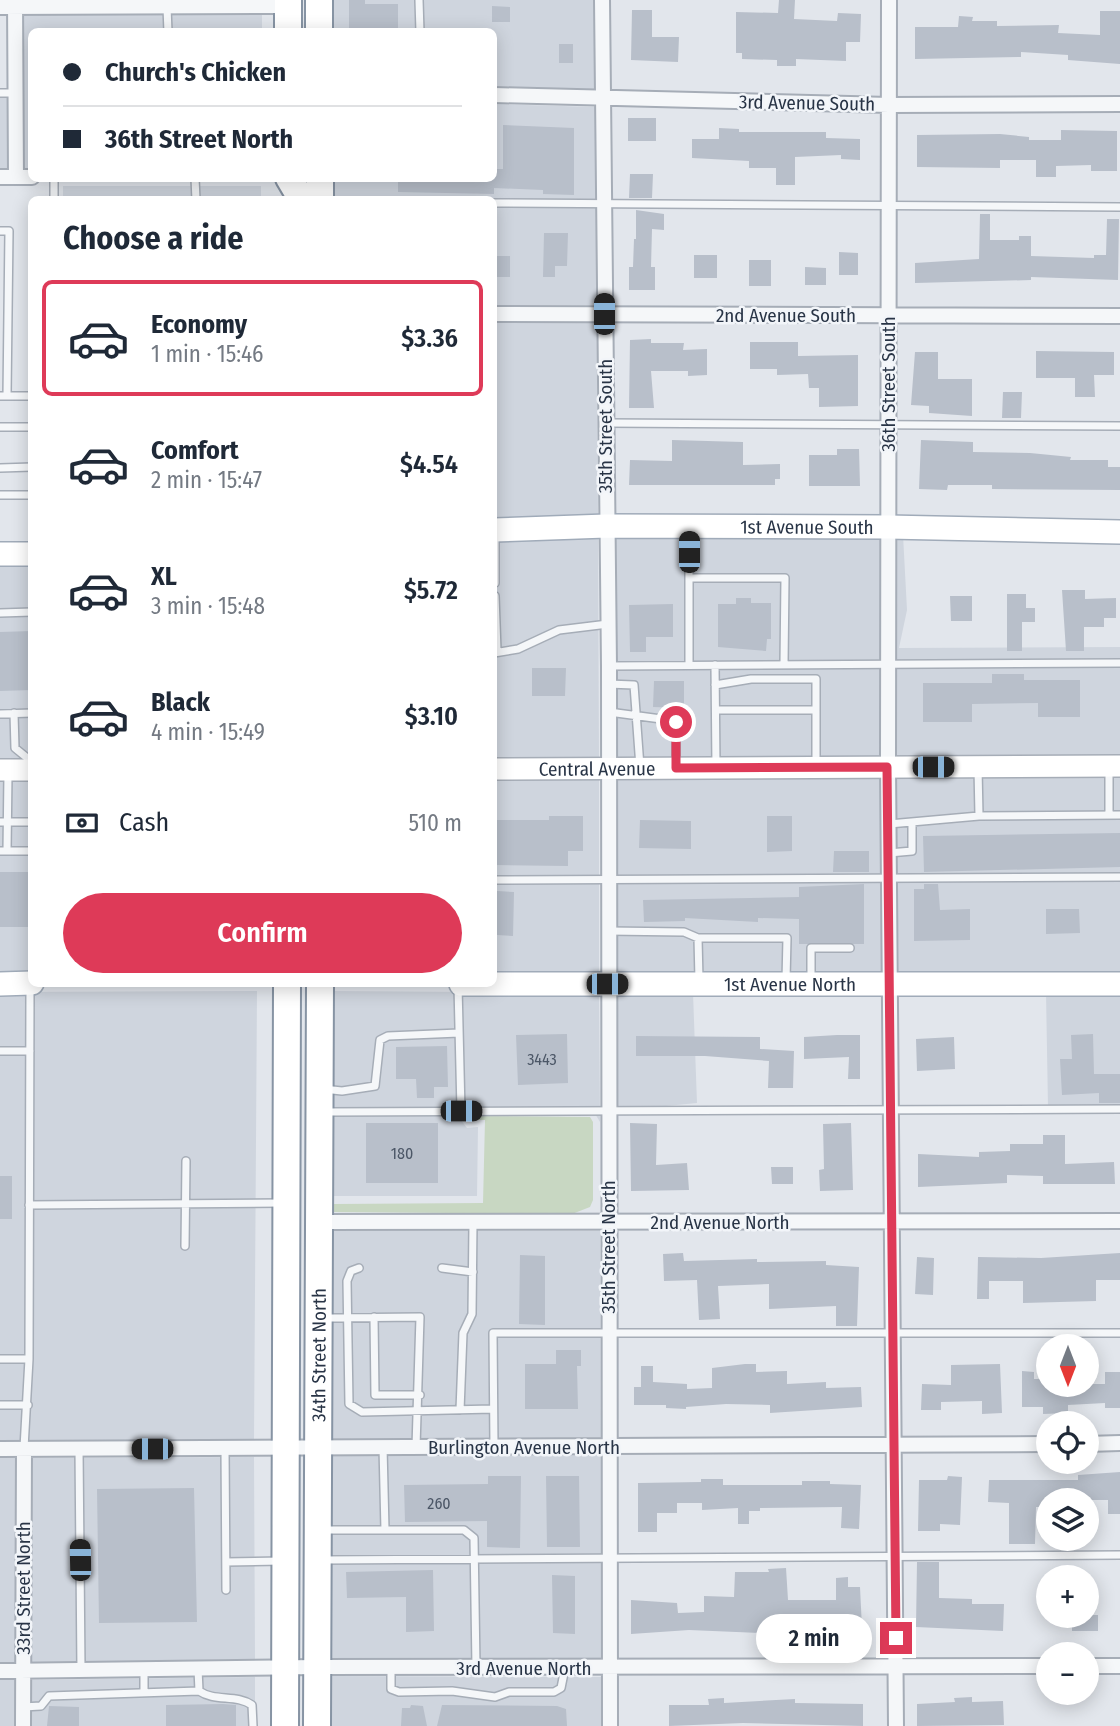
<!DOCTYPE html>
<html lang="en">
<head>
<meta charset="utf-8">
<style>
	:root { --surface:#fff; --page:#f2f2f3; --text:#1f2937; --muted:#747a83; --line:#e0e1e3; --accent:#de3a58 }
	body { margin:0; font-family:"Fira Sans Condensed",sans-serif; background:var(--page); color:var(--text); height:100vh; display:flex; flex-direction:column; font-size:26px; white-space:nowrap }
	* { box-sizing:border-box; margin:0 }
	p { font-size:23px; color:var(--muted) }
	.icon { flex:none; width:38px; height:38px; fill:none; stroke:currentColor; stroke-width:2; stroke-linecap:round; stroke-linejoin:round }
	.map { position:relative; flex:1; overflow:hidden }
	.details { position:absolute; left:28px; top:196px; width:469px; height:791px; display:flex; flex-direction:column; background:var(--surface); border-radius:10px; box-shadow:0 4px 18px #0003 }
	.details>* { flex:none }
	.hud { position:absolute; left:28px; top:28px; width:469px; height:154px; border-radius:10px; box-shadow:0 4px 18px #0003; display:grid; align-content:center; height:154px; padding:0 35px; background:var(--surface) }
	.needle { width:46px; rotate:180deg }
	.tools { position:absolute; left:1036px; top:1334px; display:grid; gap:14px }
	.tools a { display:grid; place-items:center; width:63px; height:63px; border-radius:50%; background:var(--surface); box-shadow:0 4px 18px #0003; font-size:35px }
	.end { position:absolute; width:32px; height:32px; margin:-16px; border:9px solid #de3a58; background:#fff; box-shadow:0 0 0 4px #fff }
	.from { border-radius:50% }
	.bubble { position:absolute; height:49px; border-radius:24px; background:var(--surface); box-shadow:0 4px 18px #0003; font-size:23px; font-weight:600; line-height:49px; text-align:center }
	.car { position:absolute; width:21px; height:42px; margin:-21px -10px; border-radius:9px; box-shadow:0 0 5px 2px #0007; background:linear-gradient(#222 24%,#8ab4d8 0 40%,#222 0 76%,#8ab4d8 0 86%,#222 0) }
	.hud b { display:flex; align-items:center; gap:24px; height:66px; font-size:26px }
	.hud b+b { border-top:2px solid var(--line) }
	.hud i { width:18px; height:18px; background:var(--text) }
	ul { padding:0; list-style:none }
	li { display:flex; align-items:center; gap:21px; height:116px; margin:0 14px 10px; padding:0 21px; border:4px solid transparent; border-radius:10px }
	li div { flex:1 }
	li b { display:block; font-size:26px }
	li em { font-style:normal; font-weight:600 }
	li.on { border-color:var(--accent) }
	li>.icon { width:63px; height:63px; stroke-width:1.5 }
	h2 { padding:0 35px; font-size:32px; line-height:84px }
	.pay { display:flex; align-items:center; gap:18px; height:77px; padding:0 35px; font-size:26px }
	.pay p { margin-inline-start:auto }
	.cta { display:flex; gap:14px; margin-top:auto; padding:14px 35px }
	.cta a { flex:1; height:80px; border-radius:42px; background:var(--accent); color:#fff; font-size:28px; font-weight:600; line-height:80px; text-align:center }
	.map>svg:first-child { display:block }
</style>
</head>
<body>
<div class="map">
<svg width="1120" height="1726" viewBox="0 0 1120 1726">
	<rect width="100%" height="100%" fill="#e2e6ec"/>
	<!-- built -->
	<path fill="#cfd5de" d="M327,0H595V89L494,87V32L327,31Z
		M23,15H262V31L32,32L31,169H23Z
		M8,92V169H0V93Z
		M494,104L596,107L597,305H494V200L328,199V179L494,178Z
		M63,186H261V199H63Z
		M494,322H597L598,517L494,521Z
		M613,534L881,535L880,759H615Z
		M598,535L599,760L494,761V539Z
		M896,535H903L907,610L899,648L1120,647V758L895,759Z
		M31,563V761H0V564Z
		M1120,775V975H899L895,776Z
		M615,776H880L884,975L615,976Z
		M599,777V976L494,975V778Z
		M0,779H31V975H0Z
		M257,991L254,1440L0,1441V992Z
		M328,991L599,993L600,1122L594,1112L468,1109L461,1120L467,1128L478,1127L477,1196H334L328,1204Z
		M1046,992H1120V1104L1048,1107Z
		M615,993H693L697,1103L615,1111Z
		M327,1231H600L601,1438L328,1439Z
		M601,1455V1660L328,1659V1456Z
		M254,1457L255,1659L30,1663L31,1458Z
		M0,1458H16L15,1663H0Z
		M328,1676L601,1677V1726H328Z
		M255,1677V1726H30V1680Z
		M0,1680H15V1726H0Z"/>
	<!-- green -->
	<path fill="#c8d7c2" d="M468,1116L590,1117L593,1122V1200L590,1207L572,1214L334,1212V1204L483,1203L485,1120H467Z"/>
	<!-- building -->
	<path fill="#b8bfca" d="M349,0H365V4H398V32H349Z
		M779,0H795L794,19L837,21L838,13L861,14L860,42H846V61L796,59V66H777V60L742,59V53H736V12L778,13Z
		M492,6L510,7V22H492Z
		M632,10H652V37H679L678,62L631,60Z
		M1100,11H1120V64L1068,60V55L1021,52V57L915,59V27H958L959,16L973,17L972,21H997V26L1059,25L1058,33L1100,35Z
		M559,44H573V63H559Z
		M628,118H656V141H628Z
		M503,125L574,128V195L543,194V190L494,188V194L398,192V178H494V169H503Z
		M719,128L739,129V132H826V138L860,139V160L841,159V155L795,157V185H776V168H749V161L692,158V139H719Z
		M1061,130L1117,131V171H1091V165L1056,166V177H1036V160H1000V168L917,167V135L1000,134L1029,137V140H1061Z
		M630,174H653L652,198H629Z
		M636,210L664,214V230L652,229L651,267H655V290H629V267H633L634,239H636Z
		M980,214H990V240H1019V236H1031V256L1094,258V255H1106L1107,219H1119L1118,280L1031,277V280L915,283V263L979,259Z
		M544,233H568L567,266H555V277H543Z
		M839,252L858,253V275H839Z
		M694,255H717V278H694Z
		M494,256H510V277H494Z
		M749,260H771V286H749Z
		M805,267L826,268V285H805Z
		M651,339V343H684L683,350L707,349V375L688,376V371H651L654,408H629L630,340Z
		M750,342H798V356L858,355V406L819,407V388H809L808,374L777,375V369H750Z
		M1036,351L1114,352V375H1094L1095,397H1075V378H1036Z
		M915,352H938V379H972V416L929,413V406L911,405Z
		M1003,392H1022L1021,418H1002Z
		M672,440L743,442V465L780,464V479H775V485H629L630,460L672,461Z
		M921,440L973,442V452L1030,453L1071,457L1070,460H1108V467H1120V490L992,489V485H948L947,490L919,489Z
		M837,449H859L860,486H809V455H837Z
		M1062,590H1085V599L1116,598V618H1104V627H1084V651H1066Z
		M1007,594H1026V608H1035V622H1022V651H1007Z
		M950,596H972V621H951Z
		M736,598H751V603H771V639H767L766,651L718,647V604H736Z
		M673,604V637H646V652H630L629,605Z
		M32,631V690L0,691V632Z
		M532,668H566L565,696H532Z
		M992,674H1024V680H1080V717H1038V703L972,704V722H923V683H992Z
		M654,681H684V708L653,707Z
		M549,816H583V851H568V866L494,865V820H549Z
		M767,816H792V851L767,852Z
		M640,820L691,821V849L639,848Z
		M1120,833V867L924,872L923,836Z
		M834,851H869V872H833Z
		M0,872H32V927H0Z
		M864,884V944H799V919L758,918V922L685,918V921L644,922L643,900L799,897V887Z
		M924,884H938L940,910L970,909V940L914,941V889H924Z
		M497,891L514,892L513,936L497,935Z
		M1046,909H1079L1080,933L1046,934Z
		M567,1034L568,1083L518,1085L516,1035Z
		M1093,1034L1094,1074H1120V1103H1099V1093L1062,1095L1060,1059H1072L1071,1035Z
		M837,1035H860V1079H848L849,1057L804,1059V1037Z
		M636,1036L760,1037V1049L794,1051L793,1088H768L769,1061L705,1056H636Z
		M954,1037L955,1069L917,1071L916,1039Z
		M447,1046L448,1087H434V1098H417L416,1079H396V1047Z
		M366,1123H438V1183H366Z
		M630,1123L657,1124L656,1165L687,1163L689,1190L631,1191Z
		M851,1123L853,1190L820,1191L819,1170L824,1169L823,1124Z
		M1043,1135H1065V1164L1114,1162L1115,1184H1043V1176L1007,1175V1183L918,1187V1154L979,1157V1152L1010,1151V1144H1043Z
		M771,1167H793V1184H772Z
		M0,1176H12V1219H0Z
		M683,1253L684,1261L757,1259V1262L826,1261V1265L859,1267L857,1326H836V1306L769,1309V1284L718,1286L720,1319L699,1320L697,1280L664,1281L663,1254Z
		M1120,1253V1280H1096V1301L1023,1303V1281H989V1299H977L978,1257L1041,1258Z
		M520,1255L545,1256V1325L519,1324Z
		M917,1257L934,1258L933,1295L915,1294Z
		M556,1350H581V1366H577L578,1409H525V1364H556Z
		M745,1364H756V1372L787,1371V1384L826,1382V1388L861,1387L862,1407L770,1413V1405L726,1404L686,1407V1409L666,1408V1405H634V1387H641V1366H653V1382L687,1384V1389L712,1388V1368Z
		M1000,1364L1002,1413L982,1414V1401L941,1402V1410H921L922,1384L951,1385V1365Z
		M1022,1371L1034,1372V1379H1048V1384H1105V1372H1120V1408H1105V1403L1068,1405V1413L1043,1414V1407H1022Z
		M1120,1472V1514H1108V1500H1048V1507H1036L1035,1544H1009V1503L988,1502L989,1480H1078V1475Z
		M488,1476H521L520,1548L487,1547V1521L405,1522L404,1485L488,1484Z
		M546,1476H579L580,1547H547Z
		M948,1476L962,1477L960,1525L940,1524V1531H918L919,1480H947Z
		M701,1479H723V1485H802V1481H830V1484L861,1485L859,1529L841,1528L842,1507L760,1508V1511H749V1524H738V1508L702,1510V1503H677V1513H657V1532H638V1483L701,1482Z
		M194,1488L197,1622L99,1623L97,1489Z
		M917,1562H939V1598L972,1599V1604H1004L1003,1631L916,1627Z
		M786,1568L788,1600H836V1578L848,1577V1587H860L862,1628L760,1630V1633L689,1630L631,1634V1600L677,1603L678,1613L704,1612V1596L734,1597L735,1572H769L768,1569Z
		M433,1570L434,1631L406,1632V1597L347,1598L346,1572Z
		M552,1575L575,1576V1634L553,1633Z
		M1072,1615H1098V1631H1072Z
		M972,1697V1702L1003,1701L1004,1725L917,1726V1704L955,1702L954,1698Z
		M724,1698V1703L795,1699V1703L863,1704V1726L743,1723L669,1726V1705H709L708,1699Z
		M223,1704L236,1705V1726H166V1705Z
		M411,1705L423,1706L427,1726H401L402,1708H410Z
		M442,1705L557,1706L566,1709L567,1726H437Z
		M49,1706L79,1707V1726H47Z"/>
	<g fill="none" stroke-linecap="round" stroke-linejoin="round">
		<defs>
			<path id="lane" d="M419,0L420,32
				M167,7L168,32
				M0,93H15
				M54,178V200
				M195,178L196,200
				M494,203L1120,207
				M0,231H9L7,396
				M0,396H32
				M606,423L1120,426
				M0,427H32
				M0,468L32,467
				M0,495H32
				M689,530V665
				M495,532V583
				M689,578H785L784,664
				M495,596L497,651
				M0,613L32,612
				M494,653L518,649L559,630L608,624
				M715,665L716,767
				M610,666L1120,663
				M608,684L634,685L640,767
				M715,685L751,679H816V766
				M716,710H816
				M609,712L676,721V767
				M14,713L15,748L26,757
				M0,714L32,713
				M1109,767V815
				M979,816L1120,815
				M0,822H32
				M889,824L979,816L978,768
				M0,851H32
				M7,851L8,774
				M889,853L912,851V822
				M496,880L1120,877
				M608,931L684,932L698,938H787L786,980
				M698,938L699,980
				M811,980V948H850
				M458,986L461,1111
				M0,1051H30
				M323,1089L342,1091L375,1086L380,1040L388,1036L459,1033
				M326,1112L1120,1109
				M29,1205L281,1203
				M185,1246L186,1161
				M359,1268L351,1271L347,1281L349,1404L362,1412L493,1409
				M442,1268L473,1272
				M374,1317L375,1395H420
				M325,1318L420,1317L416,1447
				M0,1359H29
				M0,1405H28
				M460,1410L463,1333L472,1314L473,1223
				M383,1447L385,1530
				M494,1447L493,1333H1120
				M24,1448L29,1359L30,988
				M225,1448L226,1590
				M79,1449L81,1670
				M324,1530H464L474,1538L476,1667
				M323,1560L1120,1555
				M226,1562L282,1561
				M391,1667V1689L399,1692L452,1691L495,1697L509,1692H554L561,1688L565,1668
				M198,1669L199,1691C215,1702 236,1694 252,1705L253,1726
				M144,1692V1669
				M23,1707L41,1706L49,1696L199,1691"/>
			<path id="street" d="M15,0L16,177
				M602,0L609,666L610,1726
				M889,0L888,767L896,1726
				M0,7L288,6
				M494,95L889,105L1120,104
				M0,177H32
				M494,314L1120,316
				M319,1222L1120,1221
				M1087,1444L1120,1443
				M0,1449L1048,1444
				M1087,1666H1120
				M0,1671L318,1667L1048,1666
				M23,1726L24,1449"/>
			<g id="secondary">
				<path id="s1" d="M494,769L1120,766"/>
				<path d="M0,770H32"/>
			</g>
			<g id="primary">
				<path id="s2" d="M494,530L606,526L888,527L1120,532"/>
				<path d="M0,554H32"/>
				<path d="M0,984L32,983"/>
				<path id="s3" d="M461,984H1120"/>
			</g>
			<g id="highway">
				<path d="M288,0V32"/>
				<path d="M319,0V32"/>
				<path d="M289,178L302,200"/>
				<path d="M320,178V200"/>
				<path d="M285,1726L287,984"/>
				<path id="s4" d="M317,1726L320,984"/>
			</g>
		</defs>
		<!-- lane casing -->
		<use href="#lane" stroke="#a6adb7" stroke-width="10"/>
		<!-- street casing -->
		<use href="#street" stroke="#a6adb7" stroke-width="18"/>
		<!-- secondary casing -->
		<use href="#secondary" stroke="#a6adb7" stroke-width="24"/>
		<!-- primary casing -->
		<use href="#primary" stroke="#a0abb9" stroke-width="26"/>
		<!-- highway casing -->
		<use href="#highway" stroke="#8794a4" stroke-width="30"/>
		<!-- lane -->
		<use href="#lane" stroke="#f5f7f9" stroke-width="7"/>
		<!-- street -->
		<use href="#street" stroke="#f5f7f9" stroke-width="14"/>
		<!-- secondary -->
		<use href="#secondary" stroke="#fff" stroke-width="21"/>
		<!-- primary -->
		<use href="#primary" stroke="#fff" stroke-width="23"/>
		<!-- highway -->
		<use href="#highway" stroke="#fff" stroke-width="26"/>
	</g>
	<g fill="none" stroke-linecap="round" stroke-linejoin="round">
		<!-- route -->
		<path stroke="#de3a58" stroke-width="9" d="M676,722V768L887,767L896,1638"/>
	</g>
	<g text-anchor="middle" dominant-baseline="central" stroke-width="5" stroke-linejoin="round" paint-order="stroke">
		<!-- number labels -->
		<g font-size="16" fill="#4c5767">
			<text x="542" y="1059">3443</text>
			<text x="402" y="1153">180</text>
			<text x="439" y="1503">260</text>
		</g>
		<!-- street labels -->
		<g font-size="19" fill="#283446" stroke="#f2f5f9">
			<text transform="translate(807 103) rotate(1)">3rd Avenue South</text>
			<text x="786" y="315">2nd Avenue South</text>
			<text transform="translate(888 384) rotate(-90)">36th Street South</text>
			<text transform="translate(605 426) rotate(-90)">35th Street South</text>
			<text stroke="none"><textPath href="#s2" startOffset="313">1st Avenue South</textPath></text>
			<text stroke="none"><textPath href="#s1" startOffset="103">Central Avenue</textPath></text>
			<text stroke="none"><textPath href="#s3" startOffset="329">1st Avenue North</textPath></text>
			<text x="720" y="1222">2nd Avenue North</text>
			<text transform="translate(608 1247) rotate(-90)">35th Street North</text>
			<text stroke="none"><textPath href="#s4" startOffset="371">34th Street North</textPath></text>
			<text x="524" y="1447">Burlington Avenue North</text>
			<text transform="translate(23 1588) rotate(-90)">33rd Street North</text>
			<text x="524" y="1668">3rd Avenue North</text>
		</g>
	</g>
</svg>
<div class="tools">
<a><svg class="needle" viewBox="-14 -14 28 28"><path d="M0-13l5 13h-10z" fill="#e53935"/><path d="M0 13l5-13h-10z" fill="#747a83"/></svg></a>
<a><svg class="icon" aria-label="locate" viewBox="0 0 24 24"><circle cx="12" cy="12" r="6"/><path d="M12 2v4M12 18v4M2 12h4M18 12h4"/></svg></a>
<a><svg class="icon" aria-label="layers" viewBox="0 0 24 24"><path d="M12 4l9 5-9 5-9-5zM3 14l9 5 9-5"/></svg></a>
<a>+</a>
<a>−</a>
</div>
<i class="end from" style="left:676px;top:722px"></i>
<i class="end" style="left:896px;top:1638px"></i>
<div class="bubble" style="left:756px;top:1614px;width:116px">2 min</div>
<i class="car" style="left:604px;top:314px;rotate:0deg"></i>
<i class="car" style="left:689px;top:552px;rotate:0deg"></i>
<i class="car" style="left:933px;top:767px;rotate:90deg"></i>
<i class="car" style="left:607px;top:984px;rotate:90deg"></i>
<i class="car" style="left:461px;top:1111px;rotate:90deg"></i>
<i class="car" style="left:152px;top:1449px;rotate:270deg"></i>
<i class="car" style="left:80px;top:1560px;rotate:359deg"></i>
<div class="hud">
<b><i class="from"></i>Church's Chicken</b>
<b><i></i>36th Street North</b>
</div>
<section class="details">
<h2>Choose a ride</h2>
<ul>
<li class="on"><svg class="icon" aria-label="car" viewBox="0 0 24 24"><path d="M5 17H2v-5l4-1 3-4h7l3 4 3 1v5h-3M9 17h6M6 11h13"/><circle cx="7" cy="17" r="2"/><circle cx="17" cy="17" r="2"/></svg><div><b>Economy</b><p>1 min · 15:46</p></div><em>$3.36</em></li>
<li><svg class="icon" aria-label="car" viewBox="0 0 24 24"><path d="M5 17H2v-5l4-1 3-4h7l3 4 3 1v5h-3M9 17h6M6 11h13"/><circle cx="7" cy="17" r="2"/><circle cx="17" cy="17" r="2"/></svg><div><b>Comfort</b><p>2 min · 15:47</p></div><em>$4.54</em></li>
<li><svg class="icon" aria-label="car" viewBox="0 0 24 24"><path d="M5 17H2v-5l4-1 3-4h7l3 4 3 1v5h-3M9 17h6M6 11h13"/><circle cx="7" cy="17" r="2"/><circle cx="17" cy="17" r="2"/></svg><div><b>XL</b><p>3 min · 15:48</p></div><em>$5.72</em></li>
<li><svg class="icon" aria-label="car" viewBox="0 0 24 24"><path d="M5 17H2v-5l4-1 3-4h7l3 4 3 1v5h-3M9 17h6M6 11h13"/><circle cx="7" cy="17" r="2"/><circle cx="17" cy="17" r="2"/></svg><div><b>Black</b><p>4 min · 15:49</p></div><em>$3.10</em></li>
</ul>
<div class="pay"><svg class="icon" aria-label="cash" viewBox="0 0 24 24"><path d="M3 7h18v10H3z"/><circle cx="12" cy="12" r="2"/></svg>Cash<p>510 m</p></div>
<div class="cta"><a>Confirm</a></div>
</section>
</div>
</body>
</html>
